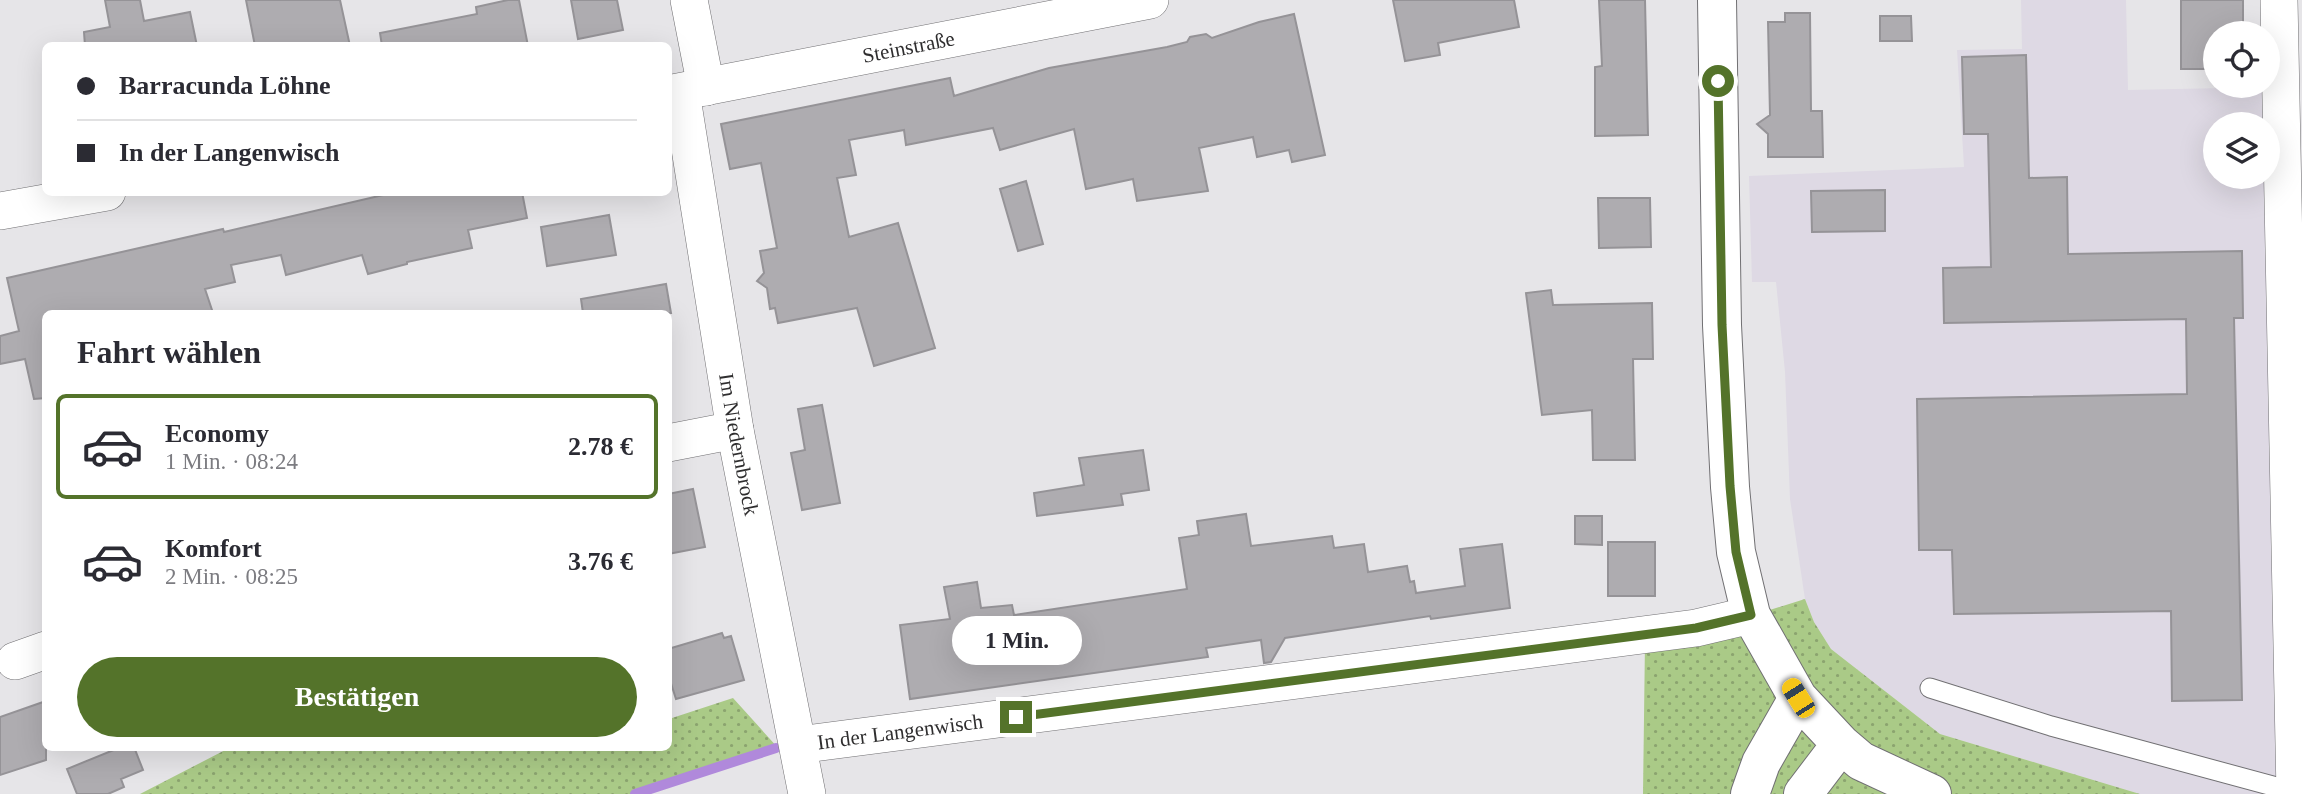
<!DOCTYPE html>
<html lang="de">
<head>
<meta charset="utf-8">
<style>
	:root { --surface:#fff; --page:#f2f2f3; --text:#2b2b33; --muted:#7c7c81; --line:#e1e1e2; --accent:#54732a }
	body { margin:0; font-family:"Times New Roman",serif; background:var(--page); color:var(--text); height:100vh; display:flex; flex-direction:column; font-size:26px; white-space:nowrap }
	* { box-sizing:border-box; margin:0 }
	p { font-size:23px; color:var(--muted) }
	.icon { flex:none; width:38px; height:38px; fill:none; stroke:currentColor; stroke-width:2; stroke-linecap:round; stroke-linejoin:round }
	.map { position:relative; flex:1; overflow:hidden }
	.sheet { position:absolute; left:42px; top:310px; width:630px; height:441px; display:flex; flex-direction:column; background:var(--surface); border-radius:10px; box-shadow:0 7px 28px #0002 }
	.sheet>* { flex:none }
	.guide { position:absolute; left:42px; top:42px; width:630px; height:154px; border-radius:10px; box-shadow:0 7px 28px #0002; display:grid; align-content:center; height:154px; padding:0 35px; background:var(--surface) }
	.fabs { position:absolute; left:2203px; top:21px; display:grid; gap:14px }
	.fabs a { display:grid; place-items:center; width:77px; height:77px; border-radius:50%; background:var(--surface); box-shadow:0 7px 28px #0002; font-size:35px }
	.end { position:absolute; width:32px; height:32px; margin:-16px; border:9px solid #54732a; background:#fff; box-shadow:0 0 0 4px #fff }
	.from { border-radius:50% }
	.bubble { position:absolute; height:49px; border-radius:24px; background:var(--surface); box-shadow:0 7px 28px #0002; font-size:23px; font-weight:800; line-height:49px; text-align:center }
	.car { position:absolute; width:21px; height:42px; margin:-21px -10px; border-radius:9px; box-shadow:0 0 5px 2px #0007; background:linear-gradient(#f5c518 24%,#345 0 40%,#f5c518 0 76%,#345 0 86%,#f5c518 0) }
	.guide b { display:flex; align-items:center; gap:24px; height:66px; font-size:26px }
	.guide b+b { border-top:2px solid var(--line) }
	.guide i { width:18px; height:18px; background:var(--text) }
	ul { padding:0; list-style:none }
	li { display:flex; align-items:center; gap:21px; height:105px; margin:0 14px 10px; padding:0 21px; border:4px solid transparent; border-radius:10px }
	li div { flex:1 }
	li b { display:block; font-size:26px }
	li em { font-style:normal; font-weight:800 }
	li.on { border-color:var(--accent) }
	li>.icon { width:63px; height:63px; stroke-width:1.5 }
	h2 { padding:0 35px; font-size:32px; line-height:84px }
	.primary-button { display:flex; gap:14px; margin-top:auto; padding:14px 35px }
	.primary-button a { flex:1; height:80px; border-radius:42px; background:var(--accent); color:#fff; font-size:28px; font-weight:800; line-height:80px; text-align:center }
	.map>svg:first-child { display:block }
</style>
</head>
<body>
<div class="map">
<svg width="2302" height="794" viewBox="0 0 2302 794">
	<defs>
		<pattern id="grass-dots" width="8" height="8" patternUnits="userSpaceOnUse" patternTransform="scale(1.75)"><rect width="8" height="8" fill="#aaca87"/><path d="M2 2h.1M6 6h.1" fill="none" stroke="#8ba46f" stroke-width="1.8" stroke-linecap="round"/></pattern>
	</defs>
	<rect width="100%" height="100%" fill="#e6e5e8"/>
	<!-- built -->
	<path fill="#ded9e4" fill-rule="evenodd" d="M2021,0H2126L2128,90L2272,87L2292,794H2140L1940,734L1831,649L1814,622L1805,599L1790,499L1785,372L1776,282H1752L1749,176L1964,167L1957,50L2022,49ZM2216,124H2268V177H2216Z"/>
	<!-- grass -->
	<path fill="url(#grass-dots)" d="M1805,599L1814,622L1831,649L1940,734L2140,794H1643L1645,641L1690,635Z
		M733,698L779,749L642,794H140L231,747H668L669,719Z"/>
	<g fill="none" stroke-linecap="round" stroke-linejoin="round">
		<!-- stream -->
		<path stroke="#b089db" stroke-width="10" d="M635,794L776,748"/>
	</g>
	<!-- building -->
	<path fill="#aeacb0" stroke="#959397" stroke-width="2" d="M105,0H140L144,21L190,12L197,46H85L84,32L110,27Z
		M246,0H340L350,46H255Z
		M508,0H519L528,46H382L380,33L477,14L476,7Z
		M571,0H617L623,30L578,39Z
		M1393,0H1514L1519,27L1438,43L1440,55L1405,61Z
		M1599,0H1645L1648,135L1595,136V67L1602,66Z
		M2181,0H2243V33H2216V69H2181Z
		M1785,13H1810L1811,111H1822L1823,157H1768V134L1757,124L1770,115L1768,22H1785Z
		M1294,14L1325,155L1292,162L1289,150L1257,157L1253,137L1199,148L1208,191L1137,201L1133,179L1086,189L1074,129L1000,150L993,128L906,145L904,130L849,140L856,175L837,178L849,237L898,223L935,348L874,366L857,308L778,323L775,308L770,309L767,288L757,281L764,273L760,251L777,248L761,163L730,169L721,124L950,78L954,96L1049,68L1167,47L1187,42L1190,37L1206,34L1212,38L1259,22Z
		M1880,16H1911L1912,41H1880Z
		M2026,55L2029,178L2067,177L2068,254L2242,251L2243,318H2234L2242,700L2172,701L2171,611L1954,614L1952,550H1919L1917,399L2187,394L2186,319L1944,323L1943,268L1991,267L1988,134H1964L1962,57Z
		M1026,181L1043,244L1018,251L1000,189Z
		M1885,190V231L1812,232L1811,191Z
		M396,192H522L527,218L468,230L472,248L407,262V264L368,274L362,255L286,275L281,255L231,265L235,282L205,289L213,313H46V398L34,399L25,359L0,364V336L19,331L7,278L223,229L224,232Z
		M1598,198H1650L1651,247L1599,248Z
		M609,215L616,255L547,266L541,227Z
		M666,284L671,313H583L581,299Z
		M1551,290L1553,305L1652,303L1653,359H1633L1635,460H1593L1592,410L1542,415L1526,293Z
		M822,405L840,503L802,510L791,453L805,450L798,409Z
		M1143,450L1149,490L1121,494L1123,505L1037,516L1034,493L1084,485L1079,458Z
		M693,489L705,547L668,554V494Z
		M1246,514L1251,546L1332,536L1334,548L1364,544L1368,572L1407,566L1410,582L1414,581L1416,593L1465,586L1460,549L1502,544L1510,608L1431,619L1430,616L1285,638L1271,662L1264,663L1261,640L1206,648L1208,657L910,699L900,625L950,619L944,587L977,582L981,608L1012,605L1014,615L1187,589L1179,538L1199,535L1197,521Z
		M1575,516H1602V545L1575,544Z
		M1608,542H1655V596H1608Z
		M722,633L724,638L731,636L744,680L676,699L668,674V649Z
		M46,701V760L0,775V717Z
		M121,747H134L143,770L121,779L124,787L108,794H77L67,769Z"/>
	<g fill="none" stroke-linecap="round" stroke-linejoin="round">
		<defs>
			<path id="lane" d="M1930,688L2051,726L2295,792"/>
			<g id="street">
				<path d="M689,0L706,87"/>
				<path d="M2279,0L2295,794"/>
				<path id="s1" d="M681,92L735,430L807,794"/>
				<path id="s2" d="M668,94L1150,0"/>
				<path d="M0,211L107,192"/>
				<path d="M668,443L735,430"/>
				<path d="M15,661L46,650"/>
				<path id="s3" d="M798,745L1696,628L1751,615"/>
			</g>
			<path id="secondary" d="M1717,0L1722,325L1730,487L1736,552L1751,615L1798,698L1841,744L1861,761L1932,794
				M1750,794L1761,763L1798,698
				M1803,794L1841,744"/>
		</defs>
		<!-- lane casing -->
		<use href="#lane" stroke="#717073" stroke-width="21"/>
		<!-- street casing -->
		<use href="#street" stroke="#717073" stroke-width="38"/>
		<!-- secondary casing -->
		<use href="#secondary" stroke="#717073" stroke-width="40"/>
		<!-- lane -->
		<use href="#lane" stroke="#fff" stroke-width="19"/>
		<!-- street -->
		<use href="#street" stroke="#fff" stroke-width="37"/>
		<!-- secondary -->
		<use href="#secondary" stroke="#fff" stroke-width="38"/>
	</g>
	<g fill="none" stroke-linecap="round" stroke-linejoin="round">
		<!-- route -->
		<path stroke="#54732a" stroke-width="9" d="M1016,717L1696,628L1751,615L1736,552L1730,486L1722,325L1718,81"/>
	</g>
	<g text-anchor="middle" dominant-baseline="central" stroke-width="5" stroke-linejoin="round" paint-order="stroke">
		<!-- street labels -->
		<g font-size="21" fill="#2f2e2f" stroke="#e6e5e8">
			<text stroke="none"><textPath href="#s2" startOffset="245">Steinstraße</textPath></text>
			<text stroke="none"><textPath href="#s1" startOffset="357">Im Niedernbrock</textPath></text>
			<text stroke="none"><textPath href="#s3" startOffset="103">In der Langenwisch</textPath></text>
		</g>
	</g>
</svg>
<div class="fabs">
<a><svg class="icon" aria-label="locate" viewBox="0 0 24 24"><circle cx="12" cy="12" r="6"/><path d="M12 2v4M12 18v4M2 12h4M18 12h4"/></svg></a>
<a><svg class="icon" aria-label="layers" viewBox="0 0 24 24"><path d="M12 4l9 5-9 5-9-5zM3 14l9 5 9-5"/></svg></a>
</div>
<i class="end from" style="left:1718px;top:81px"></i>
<i class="end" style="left:1016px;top:717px"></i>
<div class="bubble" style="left:952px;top:616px;width:130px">1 Min.</div>
<i class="car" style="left:1798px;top:698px;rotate:328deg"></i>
<div class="guide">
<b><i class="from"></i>Barracunda Löhne</b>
<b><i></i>In der Langenwisch</b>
</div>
<section class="sheet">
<h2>Fahrt wählen</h2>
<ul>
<li class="on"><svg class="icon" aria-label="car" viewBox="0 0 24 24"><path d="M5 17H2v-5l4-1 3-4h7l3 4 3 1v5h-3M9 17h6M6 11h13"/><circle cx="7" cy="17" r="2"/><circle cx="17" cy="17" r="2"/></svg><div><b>Economy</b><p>1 Min. · 08:24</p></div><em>2.78 €</em></li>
<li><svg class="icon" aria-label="car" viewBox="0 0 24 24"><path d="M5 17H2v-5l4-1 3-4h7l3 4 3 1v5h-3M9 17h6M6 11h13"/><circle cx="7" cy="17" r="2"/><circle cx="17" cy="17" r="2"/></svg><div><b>Komfort</b><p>2 Min. · 08:25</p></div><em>3.76 €</em></li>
</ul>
<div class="primary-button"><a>Bestätigen</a></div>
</section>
</div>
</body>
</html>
